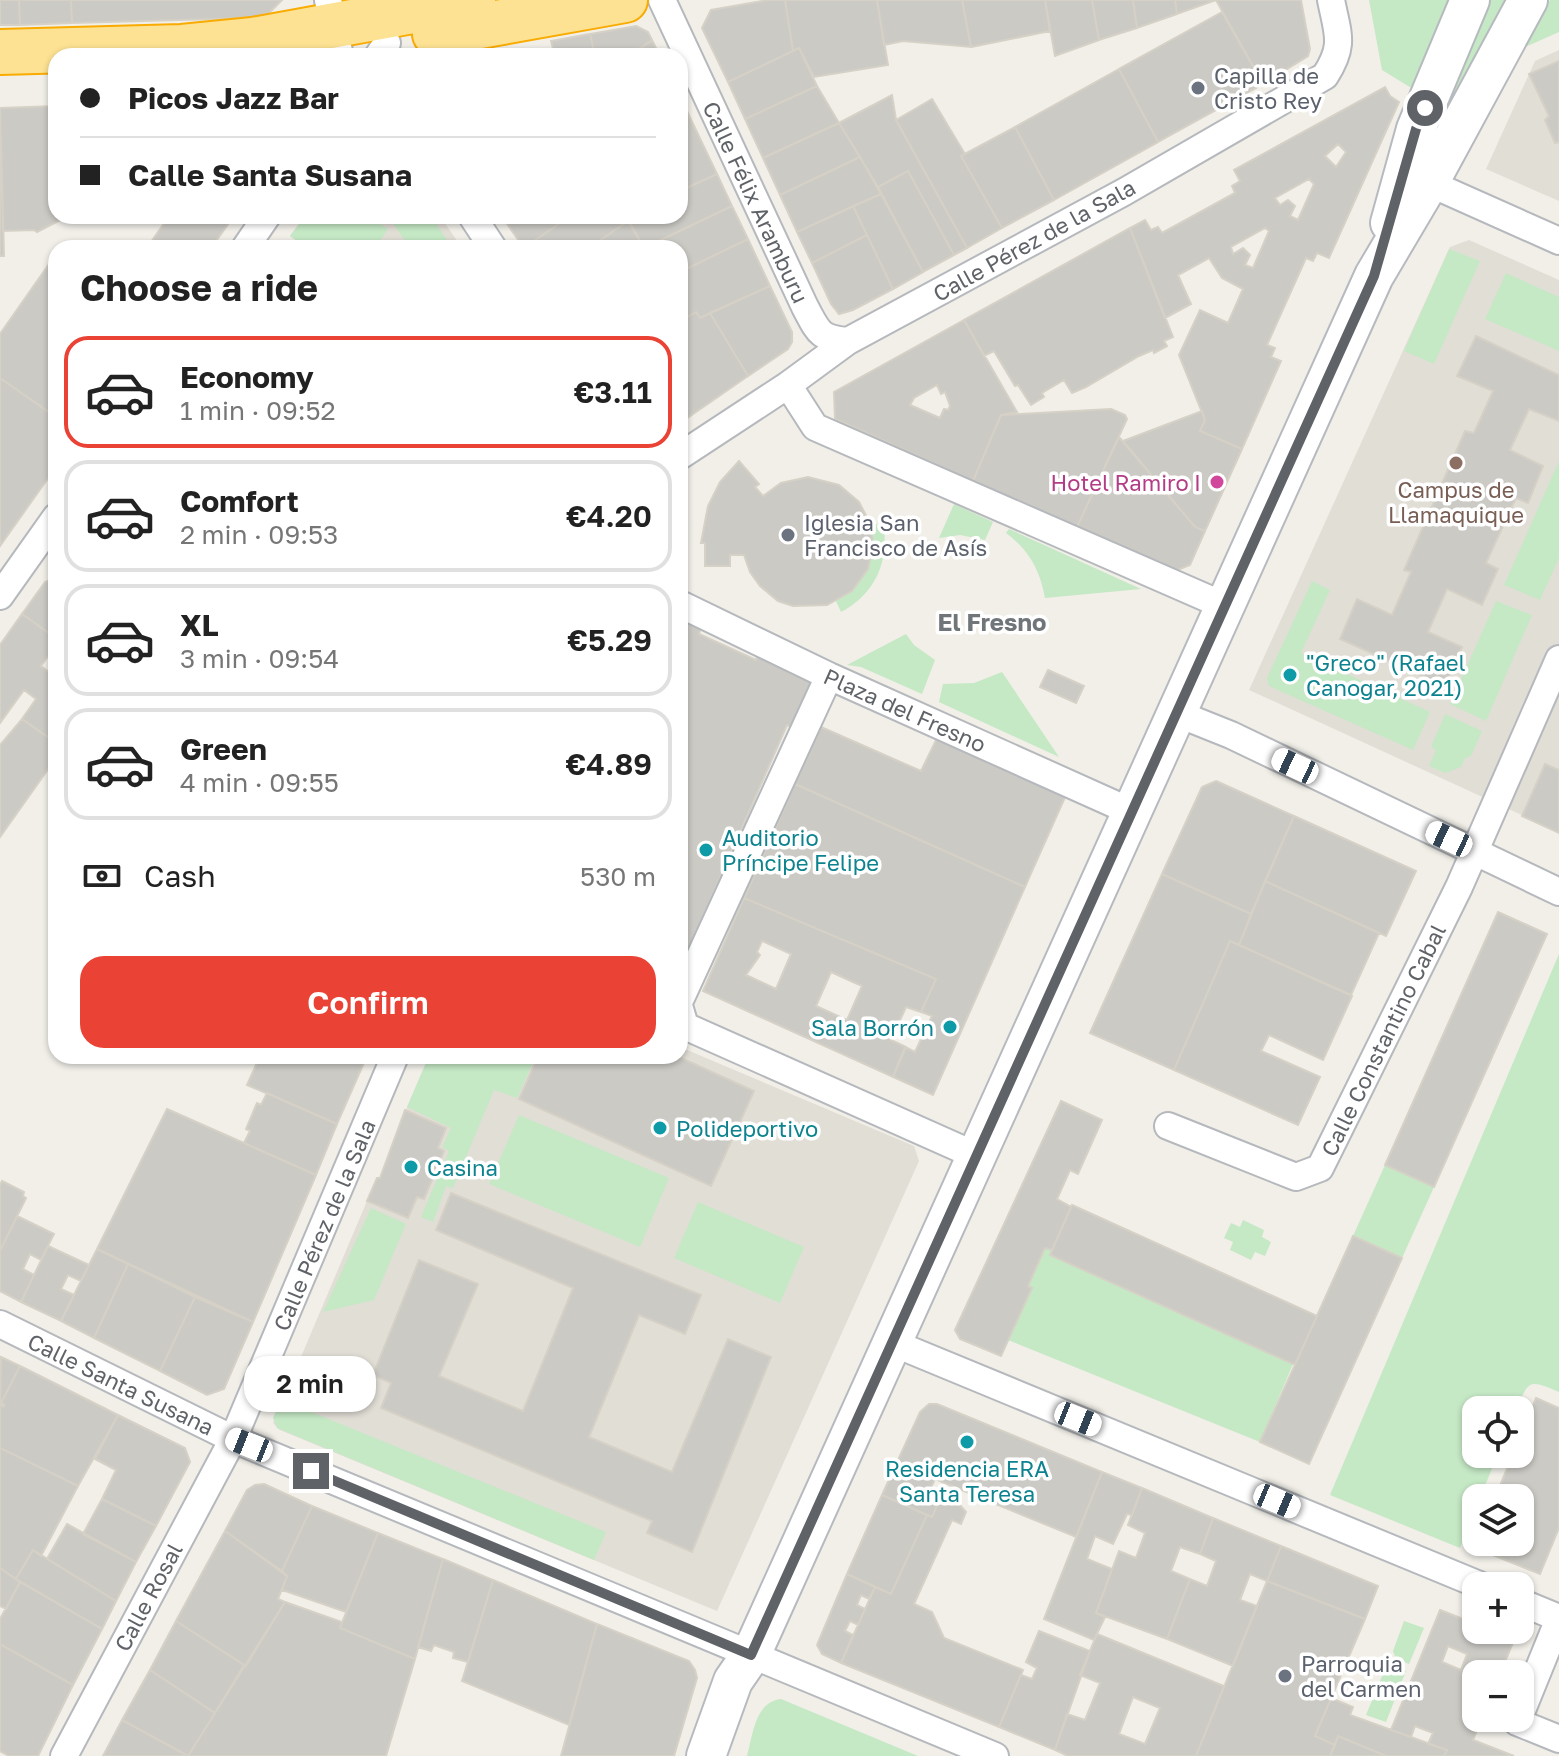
<!DOCTYPE html>
<html lang="en">
<head>
<meta charset="utf-8">
<style>
	:root { --surface:#fff; --page:#f2f2f2; --text:#222; --muted:#767676; --line:#e0e0e0; --accent:#ea4335 }
	body { margin:0; font-family:"Golos Text",sans-serif; background:var(--page); color:var(--text); height:100vh; display:flex; flex-direction:column; font-size:30px; white-space:nowrap }
	* { box-sizing:border-box; margin:0 }
	p { font-size:26px; color:var(--muted) }
	.icon { flex:none; width:44px; height:44px; fill:none; stroke:currentColor; stroke-width:2; stroke-linecap:round; stroke-linejoin:round }
	.map { position:relative; flex:1; overflow:hidden }
	.panel { position:absolute; left:48px; top:240px; width:640px; height:824px; display:flex; flex-direction:column; background:var(--surface); border-radius:24px; box-shadow:0 2px 6px #0004 }
	.panel>* { flex:none }
	.guide { position:absolute; left:48px; top:48px; width:640px; height:176px; border-radius:24px; box-shadow:0 2px 6px #0004; display:grid; align-content:center; height:176px; padding:0 32px; background:var(--surface) }
	.tools { position:absolute; left:1462px; top:1396px; display:grid; gap:16px }
	.tools a { display:grid; place-items:center; width:72px; height:72px; border-radius:16px; background:var(--surface); box-shadow:0 2px 6px #0004; font-size:40px }
	.end { position:absolute; width:36px; height:36px; margin:-18px; border:10px solid #5f6368; background:#fff; box-shadow:0 0 0 4px #fff }
	.from { border-radius:50% }
	.bubble { position:absolute; height:56px; border-radius:24px; background:var(--surface); box-shadow:0 2px 6px #0004; font-size:26px; font-weight:600; line-height:56px; text-align:center }
	.car { position:absolute; width:24px; height:48px; margin:-24px -12px; border-radius:10px; box-shadow:0 0 6px 2px #0007; background:linear-gradient(#fff 24%,#345 0 40%,#fff 0 76%,#345 0 86%,#fff 0) }
	.guide b { display:flex; align-items:center; gap:28px; height:76px; font-size:30px }
	.guide b+b { border-top:2px solid var(--line) }
	.guide i { width:20px; height:20px; background:var(--text) }
	ul { padding:0; list-style:none }
	li { display:flex; align-items:center; gap:24px; height:112px; margin:0 16px 12px; padding:0 16px; border:4px solid var(--line); border-radius:24px }
	li div { flex:1 }
	li b { display:block; font-size:30px }
	li em { font-style:normal; font-weight:600 }
	li.current { border-color:var(--accent) }
	li>.icon { width:72px; height:72px; stroke-width:1.5 }
	h2 { padding:0 32px; font-size:36px; line-height:96px }
	.pay { display:flex; align-items:center; gap:20px; height:88px; padding:0 32px; font-size:30px }
	.pay p { margin-inline-start:auto }
	.cta { display:flex; gap:16px; margin-top:auto; padding:16px 32px }
	.cta a { flex:1; height:92px; border-radius:24px; background:var(--accent); color:#fff; font-size:32px; font-weight:600; line-height:92px; text-align:center }
	.map>svg:first-child { display:block }
</style>
</head>
<body>
<div class="map">
<svg width="1559" height="1756" viewBox="0 0 1559 1756">
	<rect width="100%" height="100%" fill="#f1efe8"/>
	<!-- education -->
	<path fill="#e1ded6" d="M1559,50V201L1486,169L1535,61Z
		M305,216H440L462,248H307L290,236Z
		M1469,240L1559,280V832L1249,690L1450,247Z
		M680,1047L914,1146L919,1161L717,1611L280,1430L273,1423L367,1201L377,1178H381L398,1135L396,1133L429,1056H680Z"/>
	<!-- green -->
	<path fill="#c5e8c5" d="M1369,0H1456L1418,92L1382,70Z
		M1489,0H1513L1447,124L1438,120Z
		M1550,0H1559V32L1523,48L1522,47Z
		M305,216H370L388,229L375,248H307L290,236Z
		M388,216H431L451,246L410,248Z
		M1449,249L1480,261L1434,364L1404,351Z
		M1506,273L1559,297V351L1485,319Z
		M1559,461V558L1540,600L1504,585Z
		M954,504L993,522L985,540L960,535L939,538Z
		M883,523C890,561 875,594 841,612L836,601C865,584 877,558 871,525Z
		M1009,529L1141,589L1045,598C1040,570 1029,550 1006,533Z
		M1312,581L1330,590L1301,653L1430,712L1413,750L1269,686L1267,678Z
		M1496,601L1532,615L1486,721L1450,704Z
		M906,634L914,645L935,660L922,694L861,667L847,665Z
		M1002,672L1059,757L939,702L943,684L974,683Z
		M1445,714L1482,731L1471,756L1465,758L1461,767L1445,773L1429,766L1436,750L1431,747Z
		M1559,954V1392C1528,1379 1529,1380 1516,1410H1476V1454H1498L1480,1498H1476V1508L1460,1548L1330,1495Z
		M429,1056H461L470,1060L472,1056H536L517,1098L494,1090L453,1188L446,1186L433,1222L421,1217L449,1151L442,1147L451,1128L407,1107Z
		M519,1115L669,1178L640,1247L489,1184Z
		M1385,1165L1434,1187L1402,1258L1353,1236Z
		M698,1202L804,1247L780,1303L674,1258Z
		M371,1208L406,1224L374,1300L323,1312Z
		M1243,1220L1264,1230L1262,1237L1271,1242L1265,1256L1255,1252L1251,1260L1230,1250L1233,1242L1224,1238L1231,1223L1240,1227Z
		M1045,1248L1052,1250L1050,1255L1293,1364L1260,1442L1008,1340L1032,1288L1028,1286Z
		M297,1363L314,1369L299,1407L606,1532L594,1560L277,1428L273,1418Z
		M1404,1621L1424,1628L1409,1664L1396,1659L1393,1651Z
		M1393,1666L1406,1671L1386,1722L1366,1715L1385,1669Z
		M781,1699L918,1756H747C753,1734 755,1702 781,1699Z"/>
	<!-- building -->
	<path fill="#cccac5" stroke="#d6d1c6" stroke-width="2" fill-rule="evenodd" d="M0,0H19L20,25H0Z
		M19,0H71L72,23L20,25Z
		M71,0H282L269,13L253,18L72,23Z
		M768,0H785L793,51L728,82L702,28L711,10Z
		M785,0H877L888,65L814,77L799,48L793,51Z
		M877,0H962L971,47L903,41L884,45Z
		M962,0H1045L1050,31L971,47Z
		M1045,0H1092L1099,40L1055,56Z
		M1092,0H1133L1137,28L1099,40Z
		M1133,0H1175L1177,14L1137,28Z
		M1175,0H1216L1177,14Z
		M1216,0H1301L1310,49L1308,56L1263,84Z
		M1222,12L1263,84L1158,142L1119,69Z
		M636,26L648,32L652,40L628,56H595L590,34Z
		M590,34L595,56H555L551,41Z
		M652,40L660,56H628L646,45Z
		M799,48L817,86L745,119L728,82Z
		M1559,61V142L1555,143L1545,120L1549,116L1529,74Z
		M1119,69L1158,142L1054,200L1015,127Z
		M817,86L839,123L763,158L745,119Z
		M1385,87L1390,96L1399,102L1329,258L1317,253L1313,261L1306,258L1267,345L1275,348L1271,357L1281,361L1242,449L1200,431L1205,420L1179,355L1200,310L1228,323L1243,289L1222,278L1209,258L1178,275L1191,304L1165,318L1130,228L1145,220L1151,230L1158,227L1162,233L1235,193L1232,186L1240,181L1234,170ZM1338,144L1346,152L1336,167L1325,156ZM1309,179L1314,184L1298,220L1290,216L1295,206L1288,200L1280,205L1275,198ZM1265,228L1269,231L1253,268L1245,265L1250,255L1243,248L1233,254L1231,247Z
		M892,95L896,120L967,248L954,255L908,171L878,187L839,123Z
		M932,99L965,154L961,156L1002,228L967,248L896,120Z
		M56,106V216H68L37,232L34,230L3,231L0,108Z
		M685,107L717,174L680,191V110Z
		M0,110L4,256H0Z
		M839,123L860,157L780,195L763,158Z
		M1015,127L1054,200L1002,228L961,156Z
		M860,157L881,194L797,232L780,195Z
		M908,171L954,255L923,272L878,187Z
		M717,174L732,206L644,248L626,216H680V191Z
		M881,194L923,272L893,289L853,206Z
		M732,206L748,239L680,272V248H644Z
		M853,206L867,235L812,263L797,232Z
		M169,216H234L211,248H147Z
		M506,216H570L524,248L503,218Z
		M570,216H625L628,221L589,248H524Z
		M628,221L644,248H589Z
		M1130,228L1173,337L1164,341L1167,346L1154,353L1153,350L1139,356L1086,387L1072,393L1064,380L1042,393L1044,397L1031,405L1018,385L1015,386L994,351L984,356L964,320Z
		M867,235L893,289L853,310L839,314L831,304L812,263Z
		M748,239L770,286L700,318L696,312L686,318L680,308V272Z
		M56,254V417L0,378V334Z
		M770,286L792,332V342L788,349L748,376L710,313Z
		M696,312L700,318L710,313L748,376L680,423V322Z
		M964,320L1017,412L1001,415L973,481L835,419L834,392ZM937,385L941,394L945,392L950,406L948,410L944,409L940,418L910,405L914,398Z
		M1476,336L1559,375V421L1529,409L1510,450L1543,466L1528,503L1516,498L1486,563L1498,569L1482,605L1447,589L1428,632L1462,647L1445,686L1340,639L1357,599L1392,615L1411,572L1404,570L1465,431L1474,433L1493,391L1457,376Z
		M0,378L56,417V467L0,546Z
		M1111,409L1125,415L1127,419L1077,527L973,481L1001,415Z
		M1202,411L1205,420L1200,431L1242,449L1205,531L1195,527L1123,441Z
		M1119,437L1195,527L1205,531L1190,565L1175,571L1077,527Z
		M739,461L759,484L755,487L763,496L781,483L808,477L839,485L859,502L870,523L873,544L868,569L852,591L827,605L793,606L778,601L760,586L750,572L744,555H730V566H705V543H701L708,506L720,482Z
		M53,579L56,580V638L22,614L45,582Z
		M22,614L56,638V645L41,666L53,675L56,671V734L52,740L22,719L36,699L24,690L0,723V645Z
		M680,615L702,624L699,634L756,660L759,652L811,681L815,690L797,730L787,725L680,969Z
		M1048,670L1084,686L1076,703L1040,687Z
		M22,719L56,743V758L0,837V745Z
		M821,727L921,771L938,736L1066,795L1025,887L795,784Z
		M1545,764L1559,770V833L1522,816Z
		M1216,781L1294,816L1251,914L1162,874L1202,787Z
		M795,784L1025,887L933,1095L893,1077L905,1047L915,1052L932,1016L921,1012L936,979L744,898Z
		M1294,816L1416,871L1386,936L1265,881Z
		M1162,874L1251,914L1239,945L1230,941L1174,1070L1090,1033Z
		M1265,881L1379,933L1351,995L1239,945Z
		M744,898L936,979L921,1012L906,1007L891,1040L906,1047L893,1077L703,991ZM762,941L791,954L776,989L746,975L760,955L757,952ZM831,972L862,986L847,1020L816,1006Z
		M1498,912L1547,934L1434,1187L1385,1165Z
		M1230,941L1352,996L1323,1060L1269,1035L1261,1051L1320,1077L1298,1125L1174,1070Z
		M260,1056H367L337,1124L247,1085Z
		M538,1056H677L754,1091L711,1186L519,1099Z
		M267,1093L337,1124L316,1175L244,1143L250,1131L246,1129L257,1103L261,1105Z
		M1061,1101L1102,1120L1078,1174L1070,1170L1057,1199L1071,1207L1052,1250L1045,1248L1044,1250L1028,1286L1032,1288L1001,1356L960,1339L955,1330Z
		M167,1109L316,1175L253,1322L97,1249Z
		M405,1110L446,1128L438,1148L444,1151L424,1199L417,1197L408,1218L367,1201L377,1178H380Z
		M2,1181L24,1192L23,1196L26,1198L0,1251V1185Z
		M451,1193L701,1295L685,1334L639,1315L589,1437L672,1472L728,1339L771,1357L692,1552L647,1533L652,1521L381,1408L391,1383L373,1375L419,1260L478,1284L439,1376L523,1411L573,1288L436,1230Z
		M1072,1205L1317,1316L1295,1365L1050,1255Z
		M17,1216L54,1234L41,1260L30,1254L23,1269L34,1275L21,1302L0,1291V1251Z
		M1353,1236L1402,1258L1309,1464L1260,1442Z
		M48,1246L89,1265L81,1281L68,1275L61,1289L74,1295L61,1321L21,1302Z
		M97,1249L128,1264L94,1338L61,1321Z
		M128,1264L195,1297L160,1371L94,1338Z
		M195,1297L253,1322L224,1389L207,1395L160,1371Z
		M1,1357L20,1366L1,1403L4,1407L0,1405Z
		M20,1366L118,1415L78,1486L0,1448V1405H5L1,1403Z
		M1536,1398L1559,1408V1528L1540,1574L1475,1548L1477,1542H1520V1498H1495L1513,1454H1520V1437Z
		M929,1404H937L1102,1472L1076,1537L935,1479L930,1490L941,1496L932,1517L882,1495L920,1412Z
		M118,1415L185,1448L190,1462L156,1526L102,1499L116,1470L95,1459Z
		M0,1448L78,1486L41,1556L33,1550L16,1579L0,1568Z
		M1102,1472L1142,1488L1132,1515L1127,1514L1113,1544L1095,1536L1087,1559L1112,1569L1096,1613L1105,1617L1094,1640L1044,1619Z
		M264,1484L312,1506L282,1571L225,1531L247,1490L255,1485Z
		M1142,1488L1213,1518L1200,1554L1180,1547L1171,1571L1190,1579L1167,1639L1096,1613L1119,1551L1136,1558L1145,1533L1128,1525Z
		M882,1495L927,1515L891,1594L847,1574Z
		M941,1496L959,1504L966,1512L961,1524L952,1520L914,1604L932,1612L944,1638L1023,1670L999,1727L841,1663L875,1587L891,1594L927,1515L932,1517Z
		M102,1499L156,1526L136,1562L83,1534Z
		M312,1506L378,1533L346,1612L282,1590L287,1576L282,1571Z
		M1213,1518L1281,1546L1267,1581L1250,1574L1240,1600L1257,1606L1233,1666L1167,1639L1190,1579L1207,1586L1216,1561L1200,1554Z
		M67,1524L136,1562L116,1601L47,1559Z
		M225,1531L287,1576L278,1599L285,1602L246,1666L176,1621Z
		M378,1533L443,1559L415,1659L340,1628Z
		M1281,1546L1378,1586L1365,1619L1267,1581Z
		M33,1550L116,1601L102,1629L16,1579Z
		M443,1559L493,1580L468,1662L453,1658L454,1652L434,1645L431,1651L418,1647Z
		M0,1568L20,1582L6,1609L0,1606Z
		M847,1574L875,1587L869,1599L861,1595L857,1605L865,1609L858,1625L850,1621L845,1631L853,1635L841,1663L822,1654L817,1645Z
		M493,1580L597,1624L569,1725L462,1681Z
		M1267,1581L1365,1619L1315,1736L1335,1745L1330,1756H1196Z
		M20,1582L102,1629L73,1685L0,1644V1619Z
		M285,1602L342,1622L340,1628L415,1659L386,1756H188Z
		M1440,1610L1476,1624V1630H1490L1514,1640L1500,1674H1476V1718H1482L1473,1740L1514,1756H1444L1447,1750L1428,1744L1433,1733L1415,1726L1411,1737L1391,1730ZM1448,1646L1467,1654L1461,1670L1442,1662Z
		M176,1621L244,1665L215,1713L150,1670Z
		M597,1624L689,1661L695,1670L697,1678L674,1756H561Z
		M1039,1631L1090,1651L1055,1750L999,1727L1021,1675L1032,1679L1037,1668L1026,1662Z
		M1097,1634L1224,1686L1196,1756H1068L1055,1750L1067,1714L1085,1720L1100,1683L1080,1675ZM1133,1697L1160,1708L1145,1744L1119,1734Z
		M0,1644L73,1685L38,1756H9L0,1751Z
		M150,1670L215,1713L188,1756L122,1720Z
		M1331,1698L1353,1707L1350,1715L1447,1750L1444,1756H1386L1338,1736L1335,1745L1315,1736Z
		M122,1720L188,1756H103Z
		M1338,1736L1386,1756H1330Z"/>
	<g fill="none" stroke-linecap="round" stroke-linejoin="round">
		<defs>
			<path id="street" d="M328,0L340,56
				M662,0L805,307C818,331 819,339 848,341
				M378,56L387,43
				M1429,183L1559,241
				M472,216L493,248
				M245,248L267,216
				M788,385L815,427L1225,606
				M680,456L788,385L848,341L1124,192L1325,76C1345,45 1338,35 1331,0
				M0,596L56,517
				M680,604L829,676L1132,812
				M1176,713L1231,735L1559,892
				M680,1000L829,676
				M680,1009L685,1026L977,1156
				M1168,1126L1296,1177L1320,1168L1459,887L1559,659
				M0,1324L233,1439L995,1756
				M893,1343L1482,1586
				M1520,1602L1559,1618
				M1520,1715L1559,1619
				M1519,1718L1517,1722L1559,1739
				M64,1756L233,1439L395,1056"/>
			<path id="secondary" d="M1390,223L1416,129L1470,0
				M706,1756L733,1681L751,1655L1374,276L1429,183L1528,0"/>
			<path id="highway" d="M435,34L625,0
				M0,52L182,47L253,40L473,0"/>
		</defs>
		<!-- street casing -->
		<use href="#street" stroke="#b5b8bc" stroke-width="30"/>
		<!-- secondary casing -->
		<use href="#secondary" stroke="#b6babf" stroke-width="42"/>
		<!-- highway casing -->
		<use href="#highway" stroke="#f9ab00" stroke-width="48"/>
		<!-- street -->
		<use href="#street" stroke="#fff" stroke-width="26"/>
		<!-- secondary -->
		<use href="#secondary" stroke="#fff" stroke-width="38"/>
		<!-- highway -->
		<use href="#highway" stroke="#fde293" stroke-width="44"/>
	</g>
	<g fill="none" stroke-linecap="round" stroke-linejoin="round">
		<!-- route -->
		<path stroke="#5f6368" stroke-width="10" d="M311,1471L751,1655L1374,276L1416,129L1425,108"/>
	</g>
	<!-- markers -->
	<g fill="#6b7280" stroke="#fff" stroke-width="3">
		<circle cx="1198" cy="88" r="8"/>
		<circle cx="788" cy="535" r="8"/>
		<circle cx="1285" cy="1676" r="8"/>
	</g>
	<circle fill="#8d6e63" stroke="#fff" stroke-width="3" cx="1456" cy="463" r="8"/>
	<circle fill="#d1479c" stroke="#fff" stroke-width="3" cx="1217" cy="482" r="8"/>
	<g fill="#0f9aa8" stroke="#fff" stroke-width="3">
		<circle cx="1290" cy="675" r="8"/>
		<circle cx="706" cy="850" r="8"/>
		<circle cx="950" cy="1027" r="8"/>
		<circle cx="660" cy="1128" r="8"/>
		<circle cx="411" cy="1167" r="8"/>
		<circle cx="967" cy="1442" r="8"/>
	</g>
	<g text-anchor="middle" dominant-baseline="central" stroke-width="7" stroke-linejoin="round" paint-order="stroke">
		<!-- worship labels -->
		<g font-size="22" fill="#5b616d" stroke="#fff" text-anchor="start">
			<text x="1214" y="75">Capilla de<tspan x="1214" dy="25">Cristo Rey</tspan></text>
			<text x="804" y="522">Iglesia San<tspan x="804" dy="25">Francisco de Asís</tspan></text>
			<text x="1301" y="1663">Parroquia<tspan x="1301" dy="25">del Carmen</tspan></text>
		</g>
		<!-- street labels -->
		<g font-size="22" fill="#5f6368" stroke="#fff">
			<text transform="translate(756 202) rotate(65)">Calle Félix Aramburu</text>
			<text transform="translate(1034 240) rotate(-29)">Calle Pérez de la Sala</text>
			<text transform="translate(905 710) rotate(24)">Plaza del Fresno</text>
			<text transform="translate(1383 1040) rotate(-64)">Calle Constantino Cabal</text>
			<text transform="translate(324 1225) rotate(-67)">Calle Pérez de la Sala</text>
			<text transform="translate(121 1384) rotate(26)">Calle Santa Susana</text>
			<text transform="translate(148 1597) rotate(-62)">Calle Rosal</text>
		</g>
		<!-- hotel labels -->
		<g font-size="22" fill="#b23c85" stroke="#fff" text-anchor="end">
			<text x="1201" y="482">Hotel Ramiro I</text>
		</g>
		<!-- education labels -->
		<g font-size="22" fill="#785e54" stroke="#fff">
			<text x="1456" y="489">Campus de<tspan x="1456" dy="25">Llamaquique</tspan></text>
		</g>
		<!-- culture labels -->
		<g font-size="22" fill="#0d838f" stroke="#fff" text-anchor="start">
			<text x="1306" y="662">"Greco" (Rafael<tspan x="1306" dy="25">Canogar, 2021)</tspan></text>
			<text x="722" y="837">Auditorio<tspan x="722" dy="25">Príncipe Felipe</tspan></text>
			<text x="934" y="1027" text-anchor="end">Sala Borrón</text>
			<text x="676" y="1128">Polideportivo</text>
			<text x="427" y="1167">Casina</text>
			<text x="967" y="1468" text-anchor="middle">Residencia ERA<tspan x="967" dy="25">Santa Teresa</tspan></text>
		</g>
		<!-- neighbourhood labels -->
		<g font-size="24" font-weight="bold" fill="#70757a" stroke="#fff">
			<text x="992" y="621">El Fresno</text>
		</g>
	</g>
</svg>
<div class="tools">
<a><svg class="icon" aria-label="locate" viewBox="0 0 24 24"><circle cx="12" cy="12" r="6"/><path d="M12 2v4M12 18v4M2 12h4M18 12h4"/></svg></a>
<a><svg class="icon" aria-label="layers" viewBox="0 0 24 24"><path d="M12 4l9 5-9 5-9-5zM3 14l9 5 9-5"/></svg></a>
<a>+</a>
<a>−</a>
</div>
<i class="end from" style="left:1425px;top:108px"></i>
<i class="end" style="left:311px;top:1471px"></i>
<div class="bubble" style="left:244px;top:1356px;width:132px">2 min</div>
<i class="car" style="left:1295px;top:766px;rotate:295deg"></i>
<i class="car" style="left:1449px;top:839px;rotate:295deg"></i>
<i class="car" style="left:1078px;top:1419px;rotate:112deg"></i>
<i class="car" style="left:249px;top:1445px;rotate:292deg"></i>
<i class="car" style="left:1277px;top:1501px;rotate:113deg"></i>
<div class="guide">
<b><i class="from"></i>Picos Jazz Bar</b>
<b><i></i>Calle Santa Susana</b>
</div>
<section class="panel">
<h2>Choose a ride</h2>
<ul>
<li class="current"><svg class="icon" aria-label="car" viewBox="0 0 24 24"><path d="M5 17H2v-5l4-1 3-4h7l3 4 3 1v5h-3M9 17h6M6 11h13"/><circle cx="7" cy="17" r="2"/><circle cx="17" cy="17" r="2"/></svg><div><b>Economy</b><p>1 min · 09:52</p></div><em>€3.11</em></li>
<li><svg class="icon" aria-label="car" viewBox="0 0 24 24"><path d="M5 17H2v-5l4-1 3-4h7l3 4 3 1v5h-3M9 17h6M6 11h13"/><circle cx="7" cy="17" r="2"/><circle cx="17" cy="17" r="2"/></svg><div><b>Comfort</b><p>2 min · 09:53</p></div><em>€4.20</em></li>
<li><svg class="icon" aria-label="car" viewBox="0 0 24 24"><path d="M5 17H2v-5l4-1 3-4h7l3 4 3 1v5h-3M9 17h6M6 11h13"/><circle cx="7" cy="17" r="2"/><circle cx="17" cy="17" r="2"/></svg><div><b>XL</b><p>3 min · 09:54</p></div><em>€5.29</em></li>
<li><svg class="icon" aria-label="car" viewBox="0 0 24 24"><path d="M5 17H2v-5l4-1 3-4h7l3 4 3 1v5h-3M9 17h6M6 11h13"/><circle cx="7" cy="17" r="2"/><circle cx="17" cy="17" r="2"/></svg><div><b>Green</b><p>4 min · 09:55</p></div><em>€4.89</em></li>
</ul>
<div class="pay"><svg class="icon" aria-label="cash" viewBox="0 0 24 24"><path d="M3 7h18v10H3z"/><circle cx="12" cy="12" r="2"/></svg>Cash<p>530 m</p></div>
<div class="cta"><a>Confirm</a></div>
</section>
</div>
</body>
</html>
